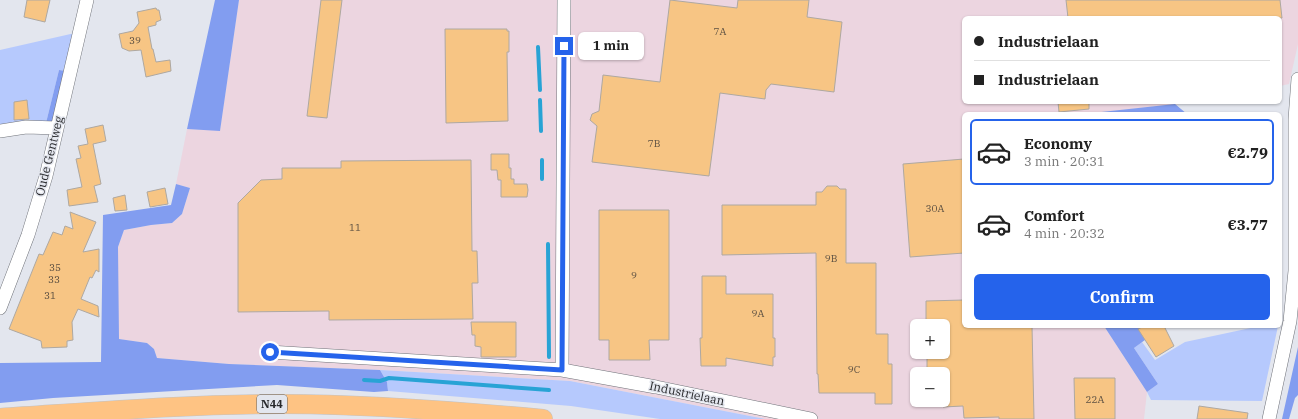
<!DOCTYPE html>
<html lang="en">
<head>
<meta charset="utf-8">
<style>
	:root { --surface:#fff; --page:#f2f2f2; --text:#222; --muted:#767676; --line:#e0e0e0; --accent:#2563eb }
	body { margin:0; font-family:"IBM Plex Serif",serif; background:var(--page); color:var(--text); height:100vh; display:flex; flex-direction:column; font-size:15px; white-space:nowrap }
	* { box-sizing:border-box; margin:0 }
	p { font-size:13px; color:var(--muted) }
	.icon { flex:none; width:22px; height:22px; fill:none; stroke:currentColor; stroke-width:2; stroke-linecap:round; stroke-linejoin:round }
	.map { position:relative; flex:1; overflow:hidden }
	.panel { position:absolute; left:962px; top:112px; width:320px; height:216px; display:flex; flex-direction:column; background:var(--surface); border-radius:6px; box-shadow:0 1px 3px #0004 }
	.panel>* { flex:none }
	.top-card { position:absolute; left:962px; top:16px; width:320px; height:88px; border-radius:6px; box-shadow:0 1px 3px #0004; display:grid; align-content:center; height:88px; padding:0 12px; background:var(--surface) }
	.buttons { position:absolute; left:910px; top:319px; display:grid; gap:8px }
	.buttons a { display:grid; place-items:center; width:40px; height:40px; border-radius:6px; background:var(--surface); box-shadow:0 1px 3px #0004; font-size:20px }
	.end { position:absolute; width:18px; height:18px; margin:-9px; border:5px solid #2563eb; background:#fff; box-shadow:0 0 0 2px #fff }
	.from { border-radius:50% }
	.bubble { position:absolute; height:28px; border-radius:6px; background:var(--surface); box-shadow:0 1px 3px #0004; font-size:13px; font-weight:700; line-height:28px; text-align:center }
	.top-card b { display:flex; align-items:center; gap:14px; height:38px; font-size:15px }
	.top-card b+b { border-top:1px solid var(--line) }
	.top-card i { width:10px; height:10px; background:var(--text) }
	ul { padding:7px 0 0; list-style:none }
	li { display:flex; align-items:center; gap:12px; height:66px; margin:0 8px 6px; padding:0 4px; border:2px solid transparent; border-radius:6px }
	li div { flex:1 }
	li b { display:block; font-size:15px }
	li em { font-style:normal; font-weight:700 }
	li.active { border-color:var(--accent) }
	li>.icon { width:36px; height:36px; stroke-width:1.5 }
	.primary-button { display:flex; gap:8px; margin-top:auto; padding:8px 12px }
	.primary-button a { flex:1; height:46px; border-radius:6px; background:var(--accent); color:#fff; font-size:16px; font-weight:700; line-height:46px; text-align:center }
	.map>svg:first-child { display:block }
</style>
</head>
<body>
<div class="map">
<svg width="1298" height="419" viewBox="0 0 1298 419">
	<rect width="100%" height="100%" fill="#e3e6ee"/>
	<!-- industrial -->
	<path fill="#ecd5e0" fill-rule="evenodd" d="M239,0H1298V44L1289,84L1280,86V18H964V102H1199L1083,114H964V326H1104L1147,392L1144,419H765L570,381L380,370L229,364L157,358L154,349L147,343L118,339V247L124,230L151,225L172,223L182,214L190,188L176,184L187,129L220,130ZM917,326H943V352H917ZM917,374H943V400H917Z"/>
	<!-- green -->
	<path fill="#b6c9fd" d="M75,33L66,71L59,70L46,123L0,125V50Z
		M1260,326H1278L1262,401L1151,400L1147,392L1158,384L1134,348L1142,342L1155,360L1185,342Z
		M380,370L570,381L765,419H660L571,406L388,391L387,382Z"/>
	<!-- forest -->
	<path fill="#829df0" d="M215,0H239L220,131L187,129Z
		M59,70L66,71L55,123H46Z
		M1175,104L1187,114H1083Z
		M176,184L190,188L182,214L172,223L151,225L124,230L118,247L119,339L147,343L154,349L157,358L229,364L380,370L387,382L388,391L374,392L277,385L53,398L0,403V363L101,362L103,215L171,205Z
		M1104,326H1128L1129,327L1130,326H1158L1160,329L1134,348L1158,384L1147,392Z
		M1298,347V395L1295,398L1289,419H1282Z"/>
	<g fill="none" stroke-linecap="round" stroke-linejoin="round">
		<!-- stream -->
		<path stroke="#28a3d5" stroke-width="4" d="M538,47L540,90
			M540,100L541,131
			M542,160V179
			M548,244L549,357
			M364,380L380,381L389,378L549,390"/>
	</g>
	<!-- building -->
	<path fill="#f7c584" stroke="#aea8a1" d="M27,0H50L45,22L24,17Z
		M321,0H342L327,118L307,116Z
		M670,0L737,8L738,0H809L807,17L842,22L834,92L771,84L766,90L765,99L720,93L709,176L592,162L597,126L590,120L592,114L599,111L603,75L660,82Z
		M1066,0H1280L1282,18H1068Z
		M156,8L157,10H159L161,20L156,22V25L148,27L152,49H153L156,62L170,60L171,71L146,77L141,50L129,51L122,48L119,34L133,31L139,23L137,12Z
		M445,29H507V31H509V52H507L508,121L446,123Z
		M27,100L29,119L14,120V102Z
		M1058,102H1089V109L1059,112Z
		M103,125L106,141L93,144L101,184L94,186L98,202L69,206L67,190L82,187L76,159L81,158L78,146L88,144L85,129Z
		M491,154H509V168H511V179H514V184H527L528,190L527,197H501V180H498L497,170H491Z
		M964,159V253L910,257L903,164Z
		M471,160L472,251H477L478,283H472L473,319L329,320V311L238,312V203L261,180L282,179V168H341V161Z
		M827,186H837L840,189H846V263H876V334H888V364H892V404H875V393H819L818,374H817L816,253L722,255V205H816V192H822Z
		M165,188L168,204L150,207L147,192Z
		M125,195L127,210L115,211L113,198Z
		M599,210H669V340H649L650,360H609V340H599Z
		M70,212L96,222L83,252L99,249V272L96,270L92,278L90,277L81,299L98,306L99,317L78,309L72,322L73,340L67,341V347L42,348L41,341L9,329L39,254L43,255L53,232L62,235L65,226L73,229Z
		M702,276H726V294H773V338H775V357H773V366L726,358V366H701L700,338H702Z
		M964,300V326H1032L1034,419H999V417L964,418L963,406L943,407V374H927V352H943V326H926V301Z
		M471,322H516V357H481V347L475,346V335H472Z
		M1144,326H1164L1174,346L1156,357L1138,329Z
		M1074,378H1115V419H1075Z
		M1199,406L1248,413L1247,419H1197Z"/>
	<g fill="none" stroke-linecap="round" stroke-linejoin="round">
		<defs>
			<path id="minor" d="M0,131L26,127L57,128
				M0,308L28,235L46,176L87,0
				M269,352L562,370L656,387L811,419
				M562,370L564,0
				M1269,419L1290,321L1295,271V119L1298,79"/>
			<path id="highway" d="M0,418C93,412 187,404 281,404C368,404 456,411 543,419"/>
		</defs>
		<!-- minor casing -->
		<use href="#minor" stroke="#70737a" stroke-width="14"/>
		<!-- highway casing -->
		<use href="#highway" stroke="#c3c3c4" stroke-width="20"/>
		<!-- minor -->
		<use href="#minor" stroke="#fff" stroke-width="13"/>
		<!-- highway -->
		<use href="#highway" stroke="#fec383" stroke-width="19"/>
	</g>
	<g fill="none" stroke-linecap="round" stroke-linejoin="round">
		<!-- route -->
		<path stroke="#2563eb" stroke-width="5" d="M270,352L562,370L564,46"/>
	</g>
	<g text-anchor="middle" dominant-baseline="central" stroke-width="3" stroke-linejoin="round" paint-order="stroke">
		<!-- number labels -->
		<g font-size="10" fill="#5c5042">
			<text x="720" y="31">7A</text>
			<text x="135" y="40">39</text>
			<text x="654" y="143">7B</text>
			<text x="935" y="208">30A</text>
			<text x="355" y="227">11</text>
			<text x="831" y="258">9B</text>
			<text x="55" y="267">35</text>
			<text x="634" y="275">9</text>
			<text x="54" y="279">33</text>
			<text x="50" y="295">31</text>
			<text x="758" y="313">9A</text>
			<text x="854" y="369">9C</text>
			<text x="1095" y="399">22A</text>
		</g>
		<!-- shield labels -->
		<rect fill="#e3e6ee" stroke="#606266" stroke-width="1" x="257" y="395" width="30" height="18" rx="3"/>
		<g font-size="11" font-weight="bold" fill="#28292c">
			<text x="272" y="404">N44</text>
		</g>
		<!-- street labels -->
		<g font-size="12" fill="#28292c" stroke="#e3e6ee">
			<text transform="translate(49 156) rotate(-76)">Oude Gentweg</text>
			<text transform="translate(687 393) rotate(12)">Industrielaan</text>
		</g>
	</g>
</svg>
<div class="buttons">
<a>+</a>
<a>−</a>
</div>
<i class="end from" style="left:270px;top:352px"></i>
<i class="end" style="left:564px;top:46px"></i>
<div class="bubble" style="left:578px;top:32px;width:66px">1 min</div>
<div class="top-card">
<b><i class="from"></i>Industrielaan</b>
<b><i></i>Industrielaan</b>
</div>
<section class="panel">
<ul>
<li class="active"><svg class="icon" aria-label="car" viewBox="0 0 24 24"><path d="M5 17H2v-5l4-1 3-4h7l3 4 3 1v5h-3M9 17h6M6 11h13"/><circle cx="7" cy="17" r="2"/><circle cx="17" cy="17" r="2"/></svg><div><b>Economy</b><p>3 min · 20:31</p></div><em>€2.79</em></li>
<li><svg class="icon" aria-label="car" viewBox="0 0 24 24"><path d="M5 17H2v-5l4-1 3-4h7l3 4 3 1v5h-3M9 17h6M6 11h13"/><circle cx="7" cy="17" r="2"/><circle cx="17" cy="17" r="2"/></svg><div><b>Comfort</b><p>4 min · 20:32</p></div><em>€3.77</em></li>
</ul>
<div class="primary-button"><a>Confirm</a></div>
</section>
</div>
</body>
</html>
